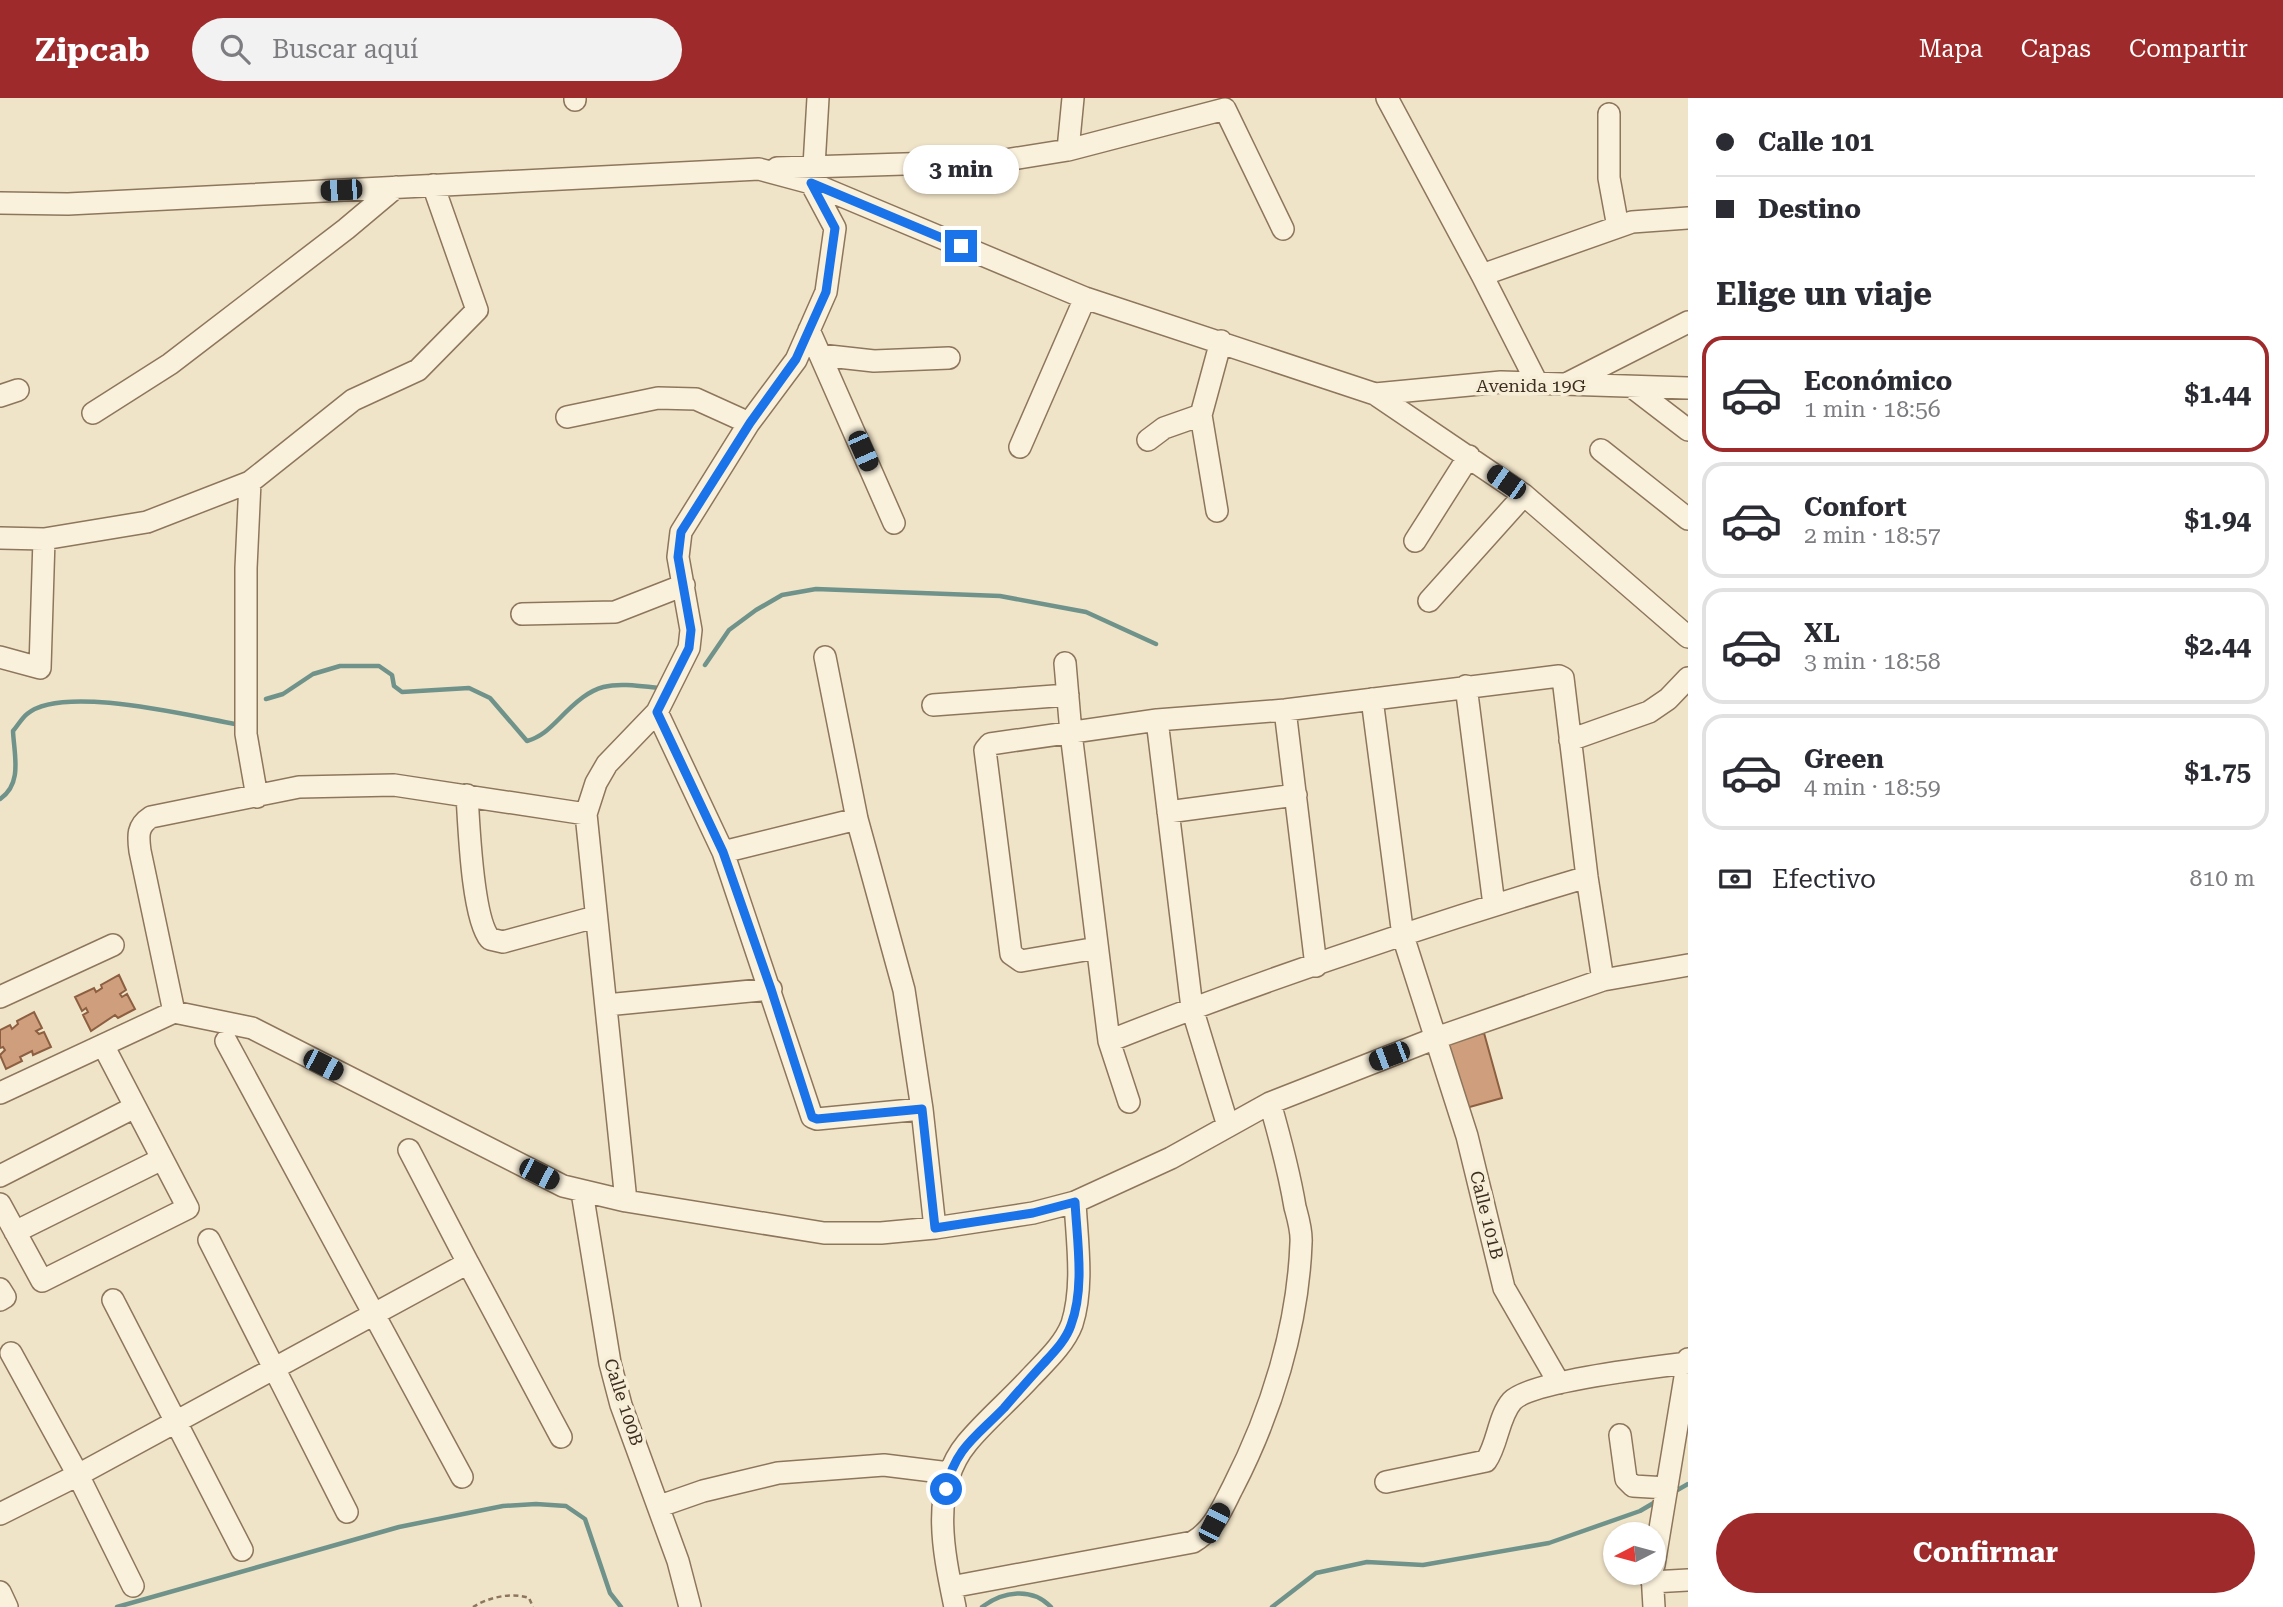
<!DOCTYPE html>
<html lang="es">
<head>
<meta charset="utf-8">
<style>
	:root { --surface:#fff; --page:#f2f2f3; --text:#2b2b33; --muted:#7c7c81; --line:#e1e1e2; --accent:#9e2a2b }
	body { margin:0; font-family:"Roboto Serif",serif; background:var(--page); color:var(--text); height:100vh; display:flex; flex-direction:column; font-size:26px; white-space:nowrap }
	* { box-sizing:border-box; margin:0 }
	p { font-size:23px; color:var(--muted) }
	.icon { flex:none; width:38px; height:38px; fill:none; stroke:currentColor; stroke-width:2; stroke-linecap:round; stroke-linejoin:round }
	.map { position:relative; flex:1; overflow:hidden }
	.side { display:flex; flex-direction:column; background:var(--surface); width:595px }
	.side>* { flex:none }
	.banner { display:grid; align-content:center; height:154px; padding:0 28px; background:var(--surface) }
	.needle { width:46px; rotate:264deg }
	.fabs { position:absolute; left:1603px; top:1424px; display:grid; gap:14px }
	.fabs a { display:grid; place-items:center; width:63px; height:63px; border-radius:50%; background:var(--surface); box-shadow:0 2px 5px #0004; font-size:35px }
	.end { position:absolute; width:32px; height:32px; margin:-16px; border:9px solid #1a73e8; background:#fff; box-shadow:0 0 0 4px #fff }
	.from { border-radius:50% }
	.bubble { position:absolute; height:49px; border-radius:24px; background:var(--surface); box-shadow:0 2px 5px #0004; font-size:23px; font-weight:700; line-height:49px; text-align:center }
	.car { position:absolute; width:21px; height:42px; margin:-21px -10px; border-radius:9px; box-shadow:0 0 5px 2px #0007; background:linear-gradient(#222 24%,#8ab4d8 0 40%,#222 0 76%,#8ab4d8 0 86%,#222 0) }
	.banner b { display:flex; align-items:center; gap:24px; height:66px; font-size:26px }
	.banner b+b { border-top:2px solid var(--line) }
	.banner i { width:18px; height:18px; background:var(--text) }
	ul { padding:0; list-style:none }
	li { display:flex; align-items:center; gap:21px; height:116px; margin:0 14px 10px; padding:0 14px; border:4px solid var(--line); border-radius:21px }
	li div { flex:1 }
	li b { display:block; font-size:26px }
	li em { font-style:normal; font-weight:700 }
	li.current { border-color:var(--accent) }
	li>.icon { width:63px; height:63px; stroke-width:1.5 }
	h2 { padding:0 28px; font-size:32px; line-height:84px }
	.pay { display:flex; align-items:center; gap:18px; height:77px; padding:0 28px; font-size:26px }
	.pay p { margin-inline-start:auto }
	.cta { display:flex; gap:14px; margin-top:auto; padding:14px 28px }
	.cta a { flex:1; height:80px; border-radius:42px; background:var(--accent); color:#fff; font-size:28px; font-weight:700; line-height:80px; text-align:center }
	header { display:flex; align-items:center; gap:42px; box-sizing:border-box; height:98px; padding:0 35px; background:var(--accent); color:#fff }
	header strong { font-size:33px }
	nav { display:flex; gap:38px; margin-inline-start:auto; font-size:24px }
	.search { width:490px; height:63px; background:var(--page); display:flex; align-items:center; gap:18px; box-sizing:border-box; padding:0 24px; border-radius:38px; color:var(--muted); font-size:26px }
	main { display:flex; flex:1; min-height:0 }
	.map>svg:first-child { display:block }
</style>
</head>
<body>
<header>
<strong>Zipcab</strong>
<div class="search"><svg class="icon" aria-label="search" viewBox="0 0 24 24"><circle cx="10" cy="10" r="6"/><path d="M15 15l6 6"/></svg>Buscar aquí</div>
<nav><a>Mapa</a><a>Capas</a><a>Compartir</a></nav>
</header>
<main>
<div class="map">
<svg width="1688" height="1509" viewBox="0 0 1688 1509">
	<rect width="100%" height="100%" fill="#f0e4c8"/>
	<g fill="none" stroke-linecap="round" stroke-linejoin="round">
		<!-- stream -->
		<path stroke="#6f938a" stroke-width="4.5" d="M705,567L729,532L756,512L782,497L816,491L1000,498L1086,514L1156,546
			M266,601L283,596L313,576L340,568H379L392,577L394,588L402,594L469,590L490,600L527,643C541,639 549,631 559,621C596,583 607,584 659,590
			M0,701C23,686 14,656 13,633C18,627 22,620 27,616C62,586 190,618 235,626
			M1674,1394L1688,1386
			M117,1509L399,1429L503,1408L536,1406L566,1408L585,1421L610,1495L621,1509
			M982,1509C1003,1493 1032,1489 1051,1509
			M1272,1509L1316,1475L1367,1464L1423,1467L1549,1445L1640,1413L1657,1403"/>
	</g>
	<!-- building -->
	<path fill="#cf9f7d" stroke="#8d5f41" stroke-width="2" d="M119,877L126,892L120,896L122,899L127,896L135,911L118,920L115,917L91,933L83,917L88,914L86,910L82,913L75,899L94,890L96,894L102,890L101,887Z
		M34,914L42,930L36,933L39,936L44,934L51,949L33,957L32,953L20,959L22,963L6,971L0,957L5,952L3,949L0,950V932L10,927L12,931L18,926L17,923Z
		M1484,935L1502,1000L1466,1010L1448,945Z"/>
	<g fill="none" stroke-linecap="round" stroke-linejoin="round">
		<defs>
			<path id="minor" d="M1387,0L1482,177L1537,285
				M575,2V0
				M1609,16V80L1618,129
				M1068,52L1225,11L1283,131
				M814,68L818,0
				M777,70L999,63L1068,52L1073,0
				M0,105L68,106L759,71L811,85L1085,200L1375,296L1524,397L1688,539
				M1482,177L1632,124L1688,120
				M809,232L894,425
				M820,257L874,263L949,260
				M1568,285L1688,224
				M1632,289L1688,332
				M1375,296L1501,284L1688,290
				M0,298L18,292
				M93,315L170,266L346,131L396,89
				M567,319L658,300L696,301L749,325
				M1148,342L1164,330L1201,317
				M1020,349L1085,200
				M1601,352L1688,421
				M250,384L246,470V636L257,699
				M1217,413L1201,317L1221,243
				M0,440L44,441L147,424L250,384L353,302L418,272L477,212L433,87
				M1415,443L1469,358
				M1429,503L1524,397
				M522,516L615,514L684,487
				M0,559L40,570L44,441
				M825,559L857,721L904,892L922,1011L935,1130
				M1065,565L1071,635L1109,943L1129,1004
				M1466,588L1494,807
				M1372,601L1403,838L1467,1038L1504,1190L1559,1285
				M933,607L1068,597
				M1285,612L1316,868
				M657,614L723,754L812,1019L817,1021L922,1011
				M1157,622L1192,910L1228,1028
				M1570,642L1649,614L1668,601L1688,580
				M467,697C469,728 472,820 490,841L503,844L595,819
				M1168,714L1296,697
				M723,754L857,721
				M1097,850L1021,863L1011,856L985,652L990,646L1157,622L1285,612L1559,578L1563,580L1587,779L1603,882
				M0,899L113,847
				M606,907L771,891
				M174,914L140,753C138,738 137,728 151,719L299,689L394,687L586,716
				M226,943L462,1379
				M1109,943C1265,881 1426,827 1587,779
				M0,995L174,914L252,930L563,1088L626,1103L824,1135H881L935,1130L1033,1115L1075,1104L1171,1060L1270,1005L1436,940L1603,882L1688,867
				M409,1052L468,1165
				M0,1078L135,1009
				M582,1094L610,1265L621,1307L678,1463L690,1509
				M626,1103L586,716L596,685L607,666L657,614L689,550L691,532L678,459L681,434L749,325L796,262L826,194L835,130L811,85
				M0,1106L42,1183L188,1110L103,947
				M15,1134L162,1061
				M209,1142L347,1414
				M0,1191L5,1199L0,1202
				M113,1202L242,1452
				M11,1255L78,1377L133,1488
				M1620,1337L1626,1381L1633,1388L1667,1390
				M1386,1384L1486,1363C1498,1346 1498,1319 1512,1303C1531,1283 1655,1269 1687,1265
				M660,1408L703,1393L778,1375L884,1367L949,1375
				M0,1416L78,1377L468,1165L561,1339
				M1654,1467L1688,1261
				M1652,1475L1654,1509
				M1652,1484L1688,1482
				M951,1489L1193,1444C1214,1432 1222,1410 1233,1389C1271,1315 1298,1229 1301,1145C1302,1133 1298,1120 1295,1109C1289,1073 1280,1040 1270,1005
				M0,1494L7,1509
				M955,1509C944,1456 929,1391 967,1345C985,1323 1010,1302 1030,1280C1045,1264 1064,1247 1072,1226C1084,1188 1077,1143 1075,1104"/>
		</defs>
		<!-- minor casing -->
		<use href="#minor" stroke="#8d765c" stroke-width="24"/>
		<!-- path -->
		<path stroke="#8d765c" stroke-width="2.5" stroke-dasharray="5 3.5" stroke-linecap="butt" d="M473,1509C489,1499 512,1494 529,1500L533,1509"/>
		<!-- minor -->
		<use href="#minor" stroke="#faf1dc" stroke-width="21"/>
	</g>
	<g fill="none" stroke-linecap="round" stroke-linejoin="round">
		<!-- route -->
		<path stroke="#1a73e8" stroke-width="9" d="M946,1391C955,1350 977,1338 1004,1310C1017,1295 1030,1280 1043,1266C1054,1254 1066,1242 1071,1227C1085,1190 1077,1142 1075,1104L1033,1115L935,1130L922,1011L817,1021L812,1019L771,891L723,754L657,614L689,550L691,532L678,459L681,434L750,325L796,261L826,194L835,130L811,85L961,148"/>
	</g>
	<g text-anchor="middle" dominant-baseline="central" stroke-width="7" stroke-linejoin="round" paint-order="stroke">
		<!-- street labels -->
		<g font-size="18" fill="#3d2e20" stroke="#f7eed8">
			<text x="1531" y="287">Avenida 19G</text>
			<text transform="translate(1487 1117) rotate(76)">Calle 101B</text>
			<text transform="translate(624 1304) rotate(72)">Calle 100B</text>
		</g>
	</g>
</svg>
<div class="fabs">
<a><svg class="needle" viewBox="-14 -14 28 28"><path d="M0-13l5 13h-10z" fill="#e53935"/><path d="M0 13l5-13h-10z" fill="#7c7c81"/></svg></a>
</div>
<i class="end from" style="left:946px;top:1391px"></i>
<i class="end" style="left:961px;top:148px"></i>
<div class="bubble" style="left:903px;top:47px;width:116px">3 min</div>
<i class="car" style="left:341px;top:92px;rotate:267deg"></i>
<i class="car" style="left:863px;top:353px;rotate:156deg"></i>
<i class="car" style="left:1506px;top:384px;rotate:305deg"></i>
<i class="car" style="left:1389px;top:958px;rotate:249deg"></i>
<i class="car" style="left:323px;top:967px;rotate:117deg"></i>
<i class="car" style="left:539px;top:1076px;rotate:117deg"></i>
<i class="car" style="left:1214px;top:1425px;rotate:27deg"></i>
</div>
<section class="side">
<div class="banner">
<b><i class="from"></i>Calle 101</b>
<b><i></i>Destino</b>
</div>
<h2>Elige un viaje</h2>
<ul>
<li class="current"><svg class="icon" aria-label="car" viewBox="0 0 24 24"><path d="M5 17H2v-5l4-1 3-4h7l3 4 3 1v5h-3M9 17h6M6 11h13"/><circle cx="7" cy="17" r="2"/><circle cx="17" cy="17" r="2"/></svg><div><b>Económico</b><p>1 min · 18:56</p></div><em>$1.44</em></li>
<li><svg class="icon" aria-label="car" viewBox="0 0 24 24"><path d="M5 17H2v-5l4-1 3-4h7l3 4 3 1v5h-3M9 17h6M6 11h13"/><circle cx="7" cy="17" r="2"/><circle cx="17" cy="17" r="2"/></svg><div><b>Confort</b><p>2 min · 18:57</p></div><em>$1.94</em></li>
<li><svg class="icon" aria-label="car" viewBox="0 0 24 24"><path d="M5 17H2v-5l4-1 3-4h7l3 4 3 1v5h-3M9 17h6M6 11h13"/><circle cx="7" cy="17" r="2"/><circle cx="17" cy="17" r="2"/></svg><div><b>XL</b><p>3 min · 18:58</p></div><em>$2.44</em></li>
<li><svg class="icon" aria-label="car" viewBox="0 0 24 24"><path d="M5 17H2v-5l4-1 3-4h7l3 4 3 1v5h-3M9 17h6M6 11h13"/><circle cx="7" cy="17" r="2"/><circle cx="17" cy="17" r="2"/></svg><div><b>Green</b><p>4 min · 18:59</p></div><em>$1.75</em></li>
</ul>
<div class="pay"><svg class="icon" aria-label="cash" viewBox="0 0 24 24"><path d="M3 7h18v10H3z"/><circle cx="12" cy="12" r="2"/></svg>Efectivo<p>810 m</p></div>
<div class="cta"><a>Confirmar</a></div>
</section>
</main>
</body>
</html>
